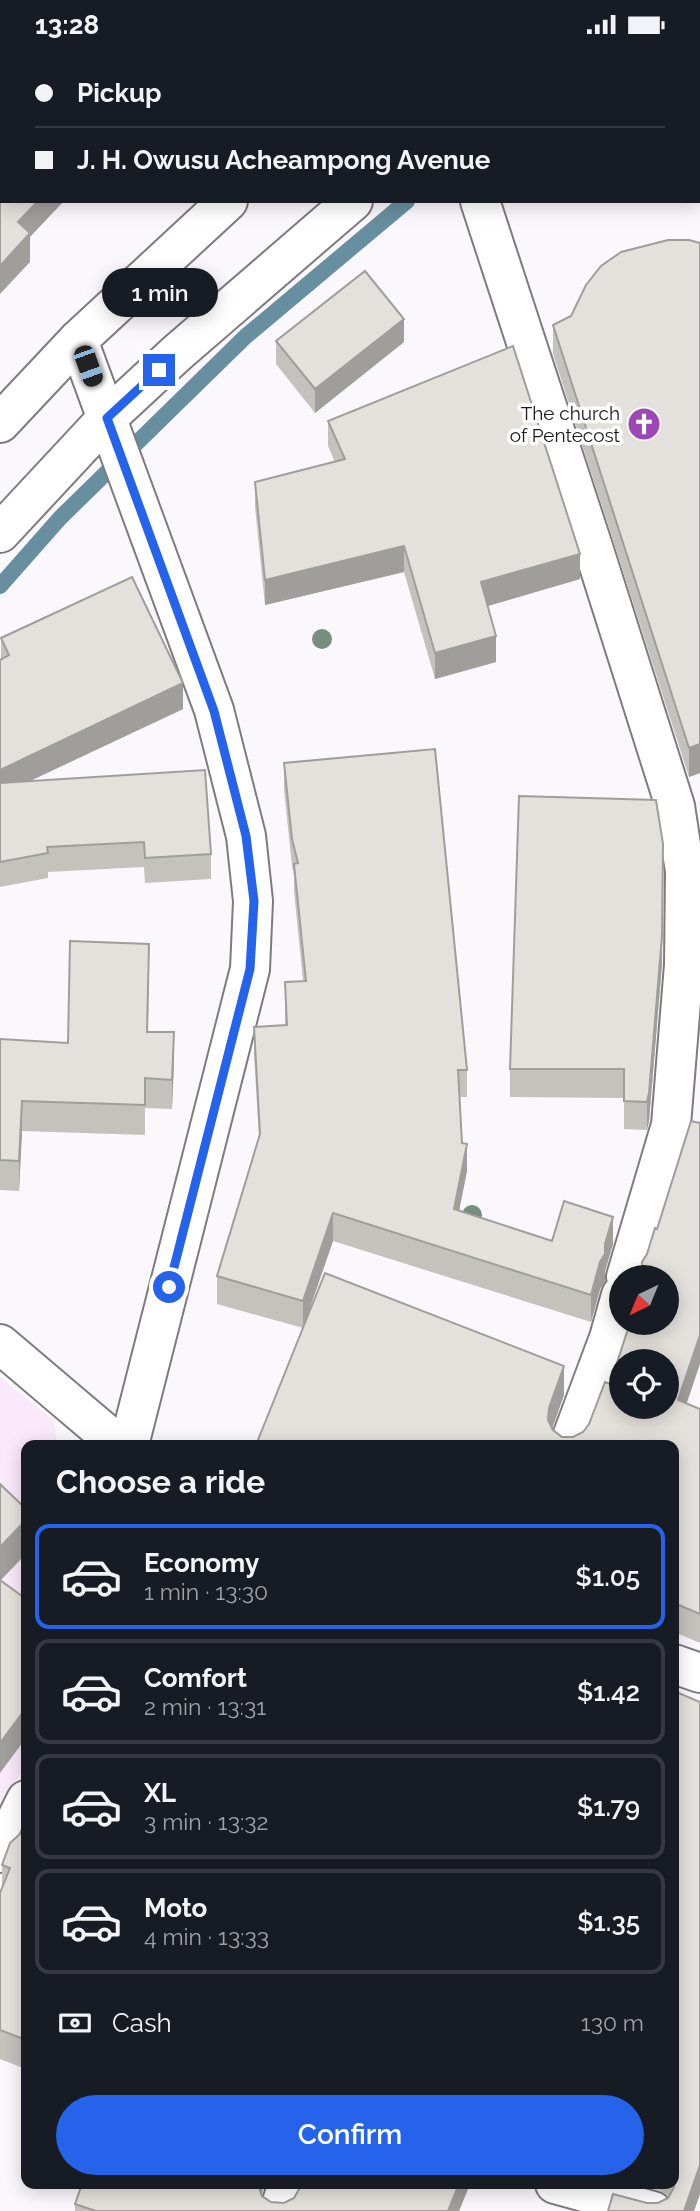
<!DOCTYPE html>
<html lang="en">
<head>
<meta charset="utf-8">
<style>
	:root { --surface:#171b24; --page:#20242c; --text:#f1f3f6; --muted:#9ea1a6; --line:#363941; --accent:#2563eb }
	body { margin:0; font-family:Raleway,sans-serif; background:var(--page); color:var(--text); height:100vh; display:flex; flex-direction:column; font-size:26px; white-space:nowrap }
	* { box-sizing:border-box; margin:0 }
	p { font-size:23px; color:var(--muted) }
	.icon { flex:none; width:38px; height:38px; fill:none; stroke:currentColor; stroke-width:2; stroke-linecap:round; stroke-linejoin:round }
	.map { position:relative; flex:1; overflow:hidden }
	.drawer { position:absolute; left:21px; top:1391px; width:658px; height:749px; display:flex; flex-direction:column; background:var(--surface); border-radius:14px; box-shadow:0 4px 18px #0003 }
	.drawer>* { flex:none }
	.banner { position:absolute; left:0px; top:0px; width:700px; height:154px; box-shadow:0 4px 18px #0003; display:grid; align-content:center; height:154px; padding:0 35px; background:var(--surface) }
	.needle { width:46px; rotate:223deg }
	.controls { position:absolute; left:609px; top:1216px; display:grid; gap:14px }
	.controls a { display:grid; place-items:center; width:70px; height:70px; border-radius:50%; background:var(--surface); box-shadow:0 4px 18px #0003; font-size:35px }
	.end { position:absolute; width:32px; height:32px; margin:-16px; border:9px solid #2563eb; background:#fff; box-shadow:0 0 0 4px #fff }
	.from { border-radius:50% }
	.bubble { position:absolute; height:49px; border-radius:24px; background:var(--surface); box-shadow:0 4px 18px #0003; font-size:23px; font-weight:600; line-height:49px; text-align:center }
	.car { position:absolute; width:21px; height:42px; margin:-21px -10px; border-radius:9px; box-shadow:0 0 5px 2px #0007; background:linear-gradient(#222 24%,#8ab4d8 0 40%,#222 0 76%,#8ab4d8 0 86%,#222 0) }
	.banner b { display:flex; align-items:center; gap:24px; height:66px; font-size:26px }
	.banner b+b { border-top:2px solid var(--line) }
	.banner i { width:18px; height:18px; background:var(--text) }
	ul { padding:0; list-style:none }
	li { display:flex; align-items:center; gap:21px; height:105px; margin:0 14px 10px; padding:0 21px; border:4px solid var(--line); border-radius:14px }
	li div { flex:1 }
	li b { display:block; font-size:26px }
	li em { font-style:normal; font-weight:600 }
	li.active { border-color:var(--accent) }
	li>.icon { width:63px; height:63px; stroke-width:1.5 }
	h2 { padding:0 35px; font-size:32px; line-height:84px }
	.pay { display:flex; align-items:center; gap:18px; height:77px; padding:0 35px; font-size:26px }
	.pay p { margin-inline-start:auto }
	.action { display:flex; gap:14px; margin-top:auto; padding:14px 35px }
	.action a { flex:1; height:80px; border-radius:42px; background:var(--accent); color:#fff; font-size:28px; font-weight:600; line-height:80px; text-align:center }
	.status { display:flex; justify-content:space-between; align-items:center; height:49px; padding:0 35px; background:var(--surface); direction:ltr }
	.status svg { height:19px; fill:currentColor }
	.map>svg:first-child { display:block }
</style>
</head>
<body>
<div class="status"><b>13:28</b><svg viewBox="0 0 49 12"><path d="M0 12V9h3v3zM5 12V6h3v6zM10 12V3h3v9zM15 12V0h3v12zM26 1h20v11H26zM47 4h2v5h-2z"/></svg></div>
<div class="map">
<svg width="700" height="2162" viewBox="0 0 700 2162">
	<rect width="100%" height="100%" fill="#fbf8fd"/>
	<!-- education -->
	<path fill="#fae9fb" d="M0,1328L54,1372L57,1396H26V1715L0,1758Z"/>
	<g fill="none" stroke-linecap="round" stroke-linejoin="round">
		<!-- stream -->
		<path stroke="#688f9f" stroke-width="16" d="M590,2L592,0
			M0,537L60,469L245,288L407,152"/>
		<defs>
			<path id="minor" d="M480,152L593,498L675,757L685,822L684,916L671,1076L626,1228
				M78,291L214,661L246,787L253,852L250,920L129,1396
				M0,1295L119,1396
				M569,1396L609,1289L621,1246
				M674,1615L700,1624
				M0,1804L26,1751
				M555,2135L653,2162
				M279,2162L288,2135"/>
			<path id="tertiary" d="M410,2L412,0
				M537,2L539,0
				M0,374L78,291L228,152
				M0,484L107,369L177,304L353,152"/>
		</defs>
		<!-- minor casing -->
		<use href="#minor" stroke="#7e7b7f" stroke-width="42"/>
		<!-- tertiary casing -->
		<use href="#tertiary" stroke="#7e7b7f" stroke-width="42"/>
		<!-- minor -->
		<use href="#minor" stroke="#fff" stroke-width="38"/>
		<!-- tertiary -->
		<use href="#tertiary" stroke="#fff" stroke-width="38"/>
	</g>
	<!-- trees -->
	<g fill="#768e7e">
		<circle cx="322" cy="590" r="10"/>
		<circle cx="472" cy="1166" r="10"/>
	</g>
	<!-- wall -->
	<path fill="#c4c2bd" d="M140,0H226L224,2H141Z
		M700,194V724L689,728L553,305V276Z
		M276,292L404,293L315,364L276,315Z
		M328,372L580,530L488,557L496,613L435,630L404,523L265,556L255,458V433L335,413L328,397Z
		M1,589L183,660L30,732L211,805V830L145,834L144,818L48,823V829L0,838V611L1,610Z
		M284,714L467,1021V1048H460L462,1094L467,1122L459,1162L552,1192L613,1195L605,1222V1232L600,1240L591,1273L333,1192L303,1279L564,1346L552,1380L562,1388H573L583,1383L589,1375L610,1335L667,1274L647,1205L657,1180L687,1354L700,1360V1594L674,1583V1396H256L303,1279L217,1255V1227L259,1089L254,1005V978L285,976V933L303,932L294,842V827L292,817L284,741Z
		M662,915L649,1072L647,1081L624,1080V1049L510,1048V1020Z
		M149,925L148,983L174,1013L172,1060L145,1059V1086L22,1082L19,1142L0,1141V990L68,994Z
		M700,1653V2145L694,2162L647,2154H658L668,2149L669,2147L659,2141L637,2135H674Z
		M26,1771V2020L0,2010V1844L2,1840V1816Z
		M264,2135L262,2145V2147L271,2153L284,2154L294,2149L302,2135H470L459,2162H75V2155Z"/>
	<!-- shaded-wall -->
	<path fill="#a09e9a" d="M38,0H69L67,2H36Z
		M200,0H226L224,2H198Z
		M2,33V61L0,63V34Z
		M38,152H64L30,188V213L0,245V217L18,173Z
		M404,270V293L315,364V340Z
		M404,497V523L265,556V531Z
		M580,505V530L481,559V533Z
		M496,587V613L435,630V604Z
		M183,634V660L0,746V721Z
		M700,695V724L689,728V699Z
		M663,795L662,915L649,1072L647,1081V1053Z
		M174,983V1013L172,1060V1031Z
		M22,1052V1082L19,1142V1112Z
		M467,1095V1122L454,1187V1160Z
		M333,1164V1192L303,1279V1252Z
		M613,1168V1195L605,1222V1232L600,1240L591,1273V1246Z
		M700,1286V1315L678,1380V1351Z
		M564,1317V1346L549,1388V1359Z
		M26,1471V1505L0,1532V1498Z
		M26,1659V1689L0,1724V1694Z
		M700,2116V2145L694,2162H684Z
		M258,2135H264L258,2155Z
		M459,2135H470L459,2162H448Z"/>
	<!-- building -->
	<path fill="#e4e1dc" stroke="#a09e9a" stroke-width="2" fill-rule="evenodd" d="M0,0H38L36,2H2V33L0,34Z
		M166,0H200L198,2H168Z
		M0,59L2,61V152H38L18,173L30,184L0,217Z
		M668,191H689L700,194V695L689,699L553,276L571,267L586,236L601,217L621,203Z
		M365,222L404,270L315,340L276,292Z
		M513,297L580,505L481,533L496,587L435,604L404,497L265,531L255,433L345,410L328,372Z
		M132,528L183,634L0,721V611L9,606L1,589Z
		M435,700L467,1021H458L462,1094L467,1095L454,1160L552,1192L564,1152L613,1168L605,1195V1205L600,1213L591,1246L333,1164L303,1252L217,1227L260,1085L254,978L287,976L285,933L306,932L294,815L298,814L292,790L284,714Z
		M205,721L211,805L145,809L144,793L47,798L48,804L0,813V734Z
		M519,747L656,751L663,795L662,887L649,1044L647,1053L624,1052V1020H510Z
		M70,892L149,895L147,983H174L172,1031L145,1029V1056L22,1052L19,1112L0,1111V990L68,994Z
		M691,1072L700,1074V1286L678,1351L700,1360V1565L674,1554V1396H256L325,1224L564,1317L549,1359L548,1371L553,1381L562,1388H573L583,1383L589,1375L605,1333L610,1335L630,1274H667V1228H640L642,1223V1213L647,1205L655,1179L657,1180ZM621,1312H667V1358H621Z
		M0,1435L26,1460V1471L0,1498Z
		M0,1531L26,1550V1659L0,1694Z
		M674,1642L700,1653V2116L684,2162H608L613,2145L647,2154H658L668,2149L674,2138Z
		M26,1771V1991L0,1981V1844L10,1819L2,1816L10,1794L20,1785Z
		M82,2135H258L262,2147L271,2153L284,2154L294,2149L302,2135H459L448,2162H96L75,2155Z"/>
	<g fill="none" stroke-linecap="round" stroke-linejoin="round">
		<!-- route -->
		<path stroke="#2563eb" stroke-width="9" d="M159,321L107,369L214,662L246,787L254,852L250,920L169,1238"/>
	</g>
	<!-- icons -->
	<defs>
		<symbol id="church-disc" viewBox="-11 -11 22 22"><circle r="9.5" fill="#9d47b4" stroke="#fff"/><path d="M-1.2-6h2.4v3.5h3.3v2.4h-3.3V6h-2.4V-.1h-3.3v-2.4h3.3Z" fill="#fff"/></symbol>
	</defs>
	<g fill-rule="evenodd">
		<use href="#church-disc" x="625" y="356" width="38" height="38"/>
	</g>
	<g text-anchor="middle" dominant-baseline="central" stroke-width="7" stroke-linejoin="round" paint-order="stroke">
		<!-- poi labels -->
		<g font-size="19" fill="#1a191b" stroke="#fff" text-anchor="end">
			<text x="620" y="364">The church<tspan x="620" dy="22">of Pentecost</tspan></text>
		</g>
	</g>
</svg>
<div class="controls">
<a><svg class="needle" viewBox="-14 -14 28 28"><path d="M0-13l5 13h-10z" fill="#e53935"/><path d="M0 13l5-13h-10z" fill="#9ea1a6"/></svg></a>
<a><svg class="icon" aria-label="locate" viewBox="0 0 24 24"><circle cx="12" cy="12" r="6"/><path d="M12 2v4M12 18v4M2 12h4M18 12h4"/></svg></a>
</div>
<i class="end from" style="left:169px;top:1238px"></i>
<i class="end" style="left:159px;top:321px"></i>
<div class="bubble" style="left:102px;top:219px;width:116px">1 min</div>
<i class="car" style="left:88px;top:317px;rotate:160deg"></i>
<div class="banner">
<b><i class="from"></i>Pickup</b>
<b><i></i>J. H. Owusu Acheampong Avenue</b>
</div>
<section class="drawer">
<h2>Choose a ride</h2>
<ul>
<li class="active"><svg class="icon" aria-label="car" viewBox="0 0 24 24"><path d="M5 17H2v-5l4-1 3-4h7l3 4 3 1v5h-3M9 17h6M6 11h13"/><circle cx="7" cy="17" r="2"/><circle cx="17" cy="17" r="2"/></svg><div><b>Economy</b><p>1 min · 13:30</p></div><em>$1.05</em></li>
<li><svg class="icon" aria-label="car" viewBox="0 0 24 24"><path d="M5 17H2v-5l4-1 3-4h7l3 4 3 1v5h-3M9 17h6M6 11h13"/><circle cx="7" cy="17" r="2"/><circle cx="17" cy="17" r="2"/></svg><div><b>Comfort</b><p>2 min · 13:31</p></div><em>$1.42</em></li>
<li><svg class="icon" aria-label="car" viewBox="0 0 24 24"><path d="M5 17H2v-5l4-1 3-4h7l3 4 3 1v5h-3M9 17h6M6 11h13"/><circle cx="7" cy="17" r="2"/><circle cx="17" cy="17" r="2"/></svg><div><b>XL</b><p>3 min · 13:32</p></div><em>$1.79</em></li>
<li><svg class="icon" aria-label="car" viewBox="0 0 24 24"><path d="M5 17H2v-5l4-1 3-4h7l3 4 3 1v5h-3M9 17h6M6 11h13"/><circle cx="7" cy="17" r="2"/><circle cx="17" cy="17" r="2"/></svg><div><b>Moto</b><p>4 min · 13:33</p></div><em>$1.35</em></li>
</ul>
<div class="pay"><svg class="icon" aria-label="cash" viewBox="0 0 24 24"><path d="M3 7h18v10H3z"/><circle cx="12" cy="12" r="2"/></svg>Cash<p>130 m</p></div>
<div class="action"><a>Confirm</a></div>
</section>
</div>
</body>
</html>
